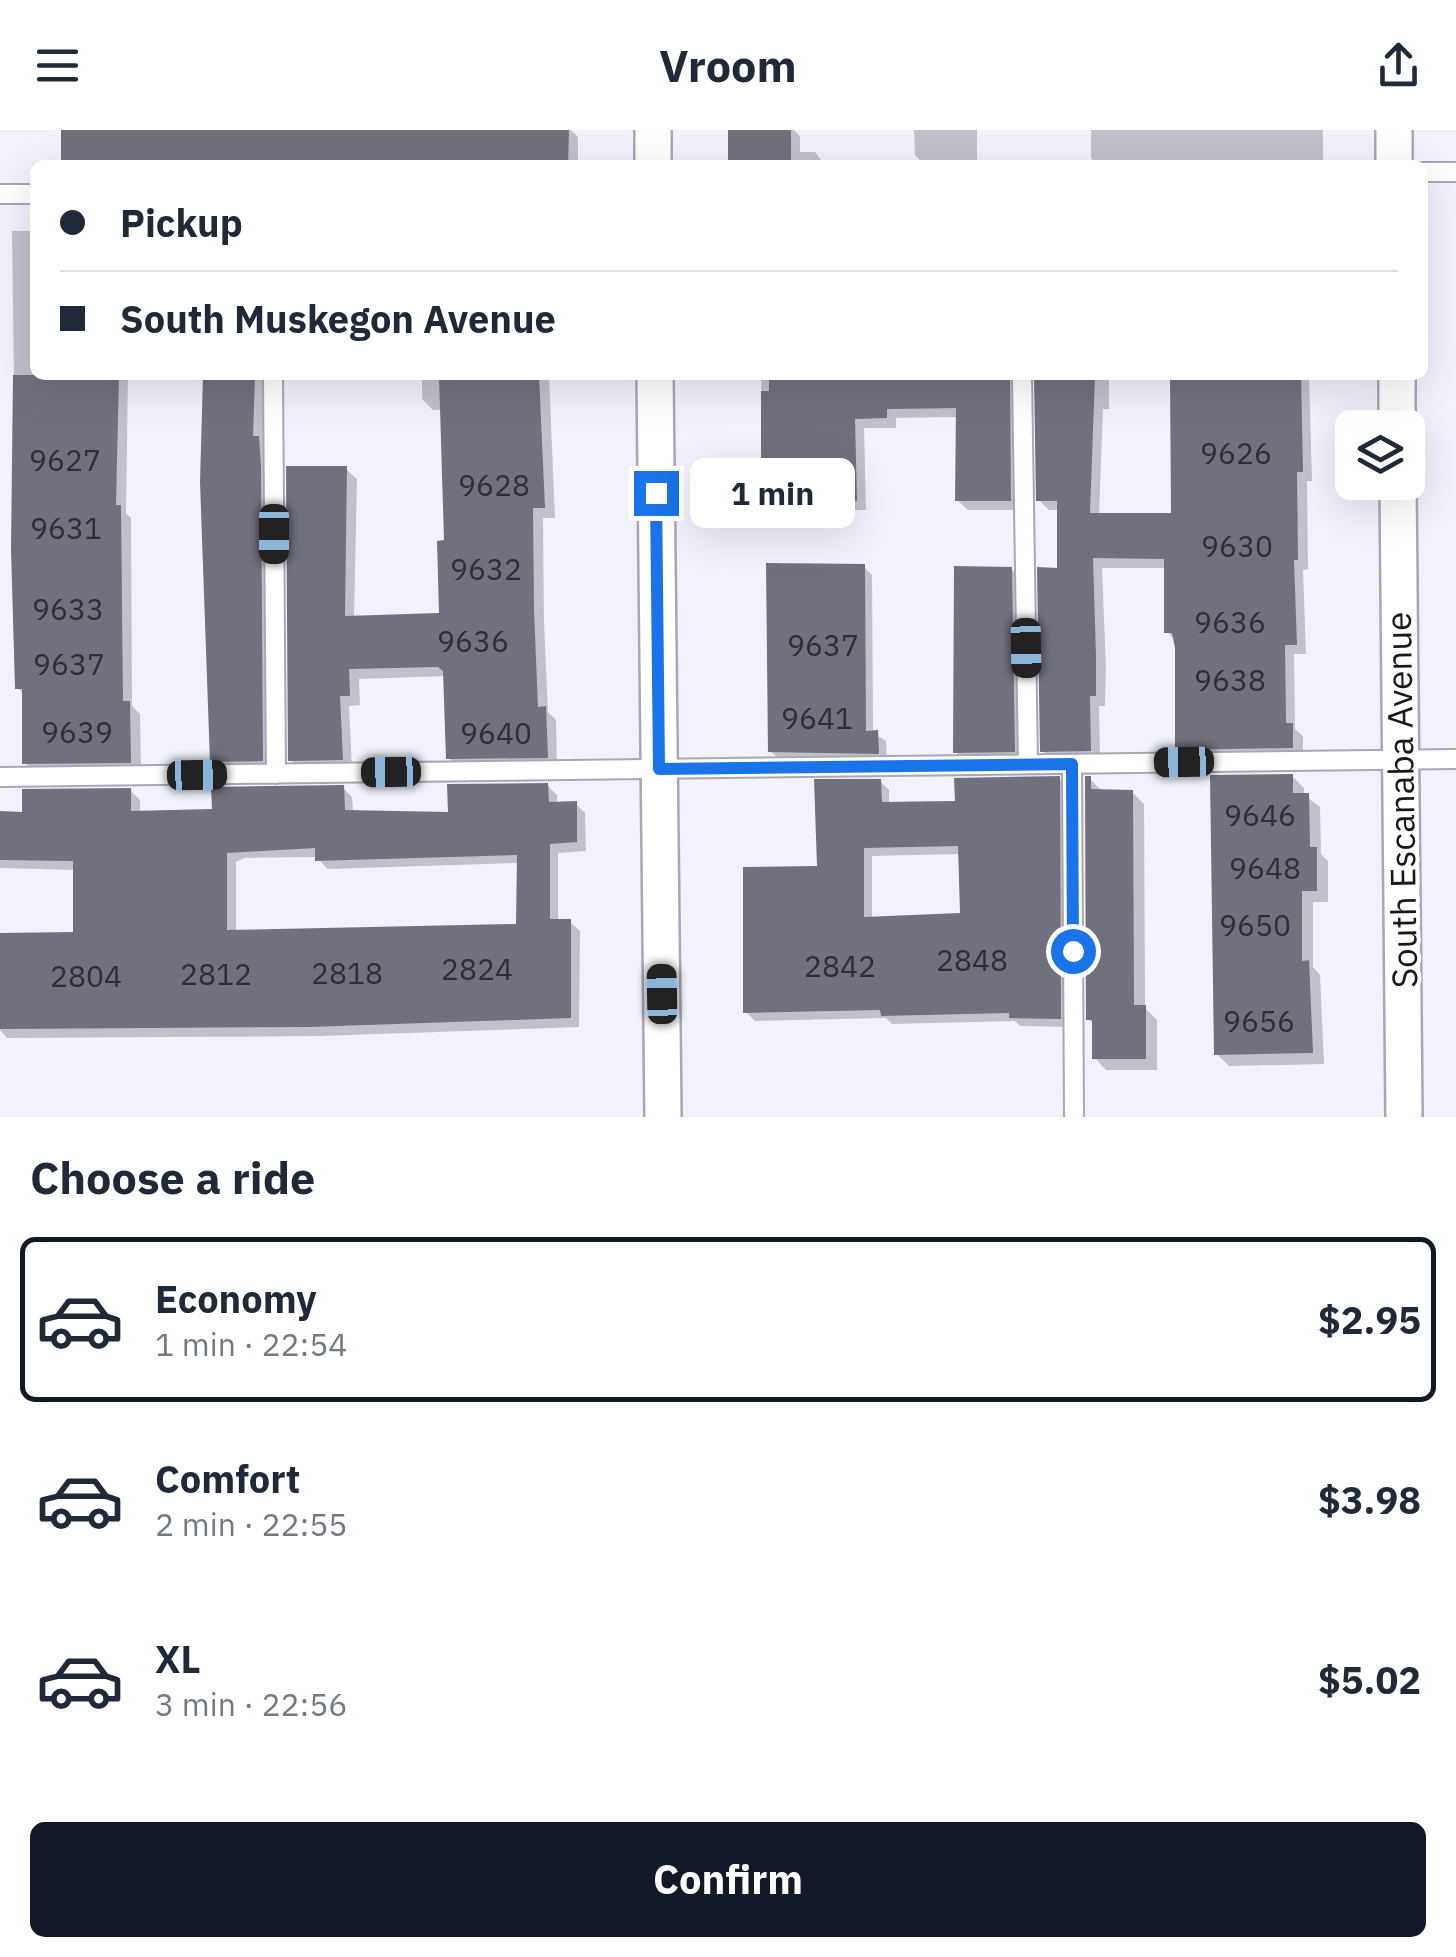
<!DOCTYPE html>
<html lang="en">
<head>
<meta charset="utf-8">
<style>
	:root { --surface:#fff; --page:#f2f2f3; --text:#1f2937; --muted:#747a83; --line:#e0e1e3; --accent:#111827 }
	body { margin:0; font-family:"IBM Plex Sans",sans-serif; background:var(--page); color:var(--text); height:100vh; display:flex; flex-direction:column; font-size:38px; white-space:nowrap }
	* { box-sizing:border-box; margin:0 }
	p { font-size:32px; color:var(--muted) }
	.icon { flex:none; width:55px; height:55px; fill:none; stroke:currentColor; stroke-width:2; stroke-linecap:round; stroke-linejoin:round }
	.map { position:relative; height:987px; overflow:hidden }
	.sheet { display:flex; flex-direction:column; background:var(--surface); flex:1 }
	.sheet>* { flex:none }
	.hud { position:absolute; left:30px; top:30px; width:1398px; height:220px; border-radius:15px; box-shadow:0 10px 40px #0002; display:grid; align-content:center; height:220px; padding:0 30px; background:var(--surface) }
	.fabs { position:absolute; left:1335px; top:280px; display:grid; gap:20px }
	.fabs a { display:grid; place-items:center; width:90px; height:90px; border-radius:15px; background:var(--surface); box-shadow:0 10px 40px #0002; font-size:50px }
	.end { position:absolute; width:45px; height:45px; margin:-22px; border:12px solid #1a73e8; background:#fff; box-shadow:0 0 0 5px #fff }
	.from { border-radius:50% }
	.bubble { position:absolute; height:70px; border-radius:15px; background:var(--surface); box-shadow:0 10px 40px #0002; font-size:32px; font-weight:800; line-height:70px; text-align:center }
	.car { position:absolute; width:30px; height:60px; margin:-30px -15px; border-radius:12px; box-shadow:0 0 8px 2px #0007; background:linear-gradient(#222 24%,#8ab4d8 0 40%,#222 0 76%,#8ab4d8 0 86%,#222 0) }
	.hud b { display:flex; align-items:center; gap:35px; height:95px; font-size:38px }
	.hud b+b { border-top:2px solid var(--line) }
	.hud i { width:25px; height:25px; background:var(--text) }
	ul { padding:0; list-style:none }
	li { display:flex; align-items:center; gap:30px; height:165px; margin:0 20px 15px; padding:0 10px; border:5px solid transparent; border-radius:15px }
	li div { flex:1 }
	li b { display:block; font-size:38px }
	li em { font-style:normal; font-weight:800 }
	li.on { border-color:var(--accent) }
	li>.icon { width:90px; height:90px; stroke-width:1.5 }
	h2 { padding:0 30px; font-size:45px; line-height:120px }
	.button { display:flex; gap:20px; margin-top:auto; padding:20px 30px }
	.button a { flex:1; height:115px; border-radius:15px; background:var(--accent); color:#fff; font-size:40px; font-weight:800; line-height:115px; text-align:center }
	header { display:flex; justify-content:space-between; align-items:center; height:130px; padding:0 30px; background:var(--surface); font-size:45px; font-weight:800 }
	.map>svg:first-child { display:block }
</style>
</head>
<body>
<header><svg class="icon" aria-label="menu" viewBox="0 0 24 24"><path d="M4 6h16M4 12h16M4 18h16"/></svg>Vroom<svg class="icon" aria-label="share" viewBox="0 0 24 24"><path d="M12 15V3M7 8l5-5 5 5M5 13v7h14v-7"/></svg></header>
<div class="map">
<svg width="1456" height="987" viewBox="0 0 1456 987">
	<rect width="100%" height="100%" fill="#f2f2fd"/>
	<!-- shadow -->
	<path fill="#0003" fill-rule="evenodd" d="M63,0H571L578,7V35H64Z
		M730,0H794L800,6V22H815L825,35H731Z
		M914,0H977V35H924L915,25Z
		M1091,0H1323V35H1098L1091,28Z
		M12,101H35V245H128L126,383L131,388L132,576L140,584L141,643L36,644L25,633V565L18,558Z
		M204,245H265L263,313L269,319L273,641L223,642L212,631Z
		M422,245H549L555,388H543L544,492L548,582L556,590L557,637L459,639L449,628L446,546L359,549L360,575L349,576L352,640L302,641L291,630L346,339L357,349L354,488L442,485L447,413L443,280H433L422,269Z
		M761,245H1025L1021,380H968L957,370L959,287L896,288V298H864L866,380H774L764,370Z
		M1037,245H1109V279H1103L1099,386H1174L1175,245H1309L1312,351H1307L1308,439L1303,440L1306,524H1294L1295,599L1303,606V628L1188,629L1178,619L1176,511L1167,502V438H1102L1106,538L1105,576H1099L1100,630L1053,631L1043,621L1059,440V380H1049L1039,370Z
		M864,437L872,445L873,603L886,611L887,631L779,629L770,621Z
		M1011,439L1027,455L1030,637H971L956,622Z
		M1292,646L1304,658V665L1320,677L1321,724L1328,731V772H1313V837L1320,845L1324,934L1229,936L1217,924Z
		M1059,649L1068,658L1069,897L1020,896L1015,891L892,894L886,888L755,891L746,882L820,739L880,651L889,660V674L957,673ZM960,724L962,785L872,789V726Z
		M1090,649L1103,662H1132L1144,674L1145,878L1157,890V940H1106L1095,928L1094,894L1088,889Z
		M547,655L557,665V674H576L585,683L586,721L558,723V792H570L580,801L579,897L320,906L7,908L0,900V805L75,804V740L0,738V684L25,685L130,660L140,670V683L214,682L343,658L352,667L353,683L451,685ZM317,727L327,739L519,733L518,797L236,802V732L244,728Z"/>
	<!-- building -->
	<path fill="#71707d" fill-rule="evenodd" d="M61,0H569L568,35H61Z
		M728,0H791V35H728Z
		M13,245H119L116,375H121L123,571H130L131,633L22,634V559H15L11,419Z
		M203,245H255L253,306H259L261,336L263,631L210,632L200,352Z
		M439,245H539L545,378H533L534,480L538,577L546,576L548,628L446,629L443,541L438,537L349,539L350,566H340L343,630L288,631L286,336H347L345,486L439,483L437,411L444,410Z
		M769,245H1010L1011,371H955L956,278L887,279V288L855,289L857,371H761V261H769Z
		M1034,245H1095L1090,383H1171L1170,245H1301L1303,342H1297L1298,430H1294L1297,515H1285L1286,593H1293V618L1175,620V518L1172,503H1164V429L1093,428L1096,526V566H1090L1091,621L1040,622L1037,437L1057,438V371H1036Z
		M766,433L865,434L866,601L878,600L879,624L768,622Z
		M954,436L1012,437L1015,622L953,623Z
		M1293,644V663H1309L1310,717H1317V761H1302V831L1309,830L1313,923L1214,925L1210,645Z
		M1060,646L1061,889L1009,888V883L881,886L880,880L743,883V737L817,736L814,649H881L882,672L955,671L954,648ZM958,716L960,783L864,787V718Z
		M1085,646H1091V659L1133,660L1134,875H1146V929H1092V890H1086Z
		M548,653L549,672L577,671V712L550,714V789H571V888L309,897L0,899V803L73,802V731L0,730V681L22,682V659L131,658V681L212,679L211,657L344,655L345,680L448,682L447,654ZM315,718V731L517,725L516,794L227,800V723Z"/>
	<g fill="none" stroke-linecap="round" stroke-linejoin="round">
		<defs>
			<path id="lane" d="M1422,42H1456
				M0,64H35
				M273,245L276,644
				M1022,245L1028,634
				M1072,634L1074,987
				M0,647L1456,629"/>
			<path id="street" d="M653,0V35
				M1394,0V35
				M655,245L663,987
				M1397,245V298
				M1398,352L1404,987"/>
		</defs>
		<!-- lane casing -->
		<use href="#lane" stroke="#a8a7b5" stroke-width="22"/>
		<!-- street casing -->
		<use href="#street" stroke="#a8a7b5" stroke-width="40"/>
		<!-- lane -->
		<use href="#lane" stroke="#fff" stroke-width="18"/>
		<!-- street -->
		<use href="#street" stroke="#fff" stroke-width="35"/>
	</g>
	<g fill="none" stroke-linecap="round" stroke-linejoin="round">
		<!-- route -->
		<path stroke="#1a73e8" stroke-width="12" d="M656,363L659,639L1072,634L1073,821"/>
	</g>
	<g text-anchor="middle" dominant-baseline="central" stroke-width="8" stroke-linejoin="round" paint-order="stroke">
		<!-- number labels -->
		<g font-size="30" fill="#2e2e35">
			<text x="1236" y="322">9626</text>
			<text x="65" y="329">9627</text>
			<text x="494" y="354">9628</text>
			<text x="66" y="397">9631</text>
			<text x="1237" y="415">9630</text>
			<text x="486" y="438">9632</text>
			<text x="68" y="478">9633</text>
			<text x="1230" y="491">9636</text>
			<text x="473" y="510">9636</text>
			<text x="823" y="514">9637</text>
			<text x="69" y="533">9637</text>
			<text x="1230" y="549">9638</text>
			<text x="817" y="587">9641</text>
			<text x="77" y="601">9639</text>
			<text x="496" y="602">9640</text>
			<text x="1260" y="684">9646</text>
			<text x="1265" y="737">9648</text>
			<text x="1255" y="794">9650</text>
			<text x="972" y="829">2848</text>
			<text x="840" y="835">2842</text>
			<text x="477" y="838">2824</text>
			<text x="347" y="842">2818</text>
			<text x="216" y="843">2812</text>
			<text x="86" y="845">2804</text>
			<text x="1259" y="890">9656</text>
		</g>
		<!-- street labels -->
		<g font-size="35" fill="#18181d" stroke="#fff">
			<text transform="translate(1401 670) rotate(-91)">South Escanaba Avenue</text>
		</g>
	</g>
</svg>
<div class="fabs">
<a><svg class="icon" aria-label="layers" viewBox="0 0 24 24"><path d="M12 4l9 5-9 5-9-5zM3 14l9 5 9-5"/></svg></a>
</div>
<i class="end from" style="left:1073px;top:821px"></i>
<i class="end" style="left:656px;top:363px"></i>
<div class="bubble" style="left:690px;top:328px;width:165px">1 min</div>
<i class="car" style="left:274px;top:404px;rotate:180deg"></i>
<i class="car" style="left:1026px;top:518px;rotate:179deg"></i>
<i class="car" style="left:1184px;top:632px;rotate:269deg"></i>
<i class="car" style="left:391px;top:642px;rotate:269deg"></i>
<i class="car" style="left:197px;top:645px;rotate:89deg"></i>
<i class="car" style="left:662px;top:864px;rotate:359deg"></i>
<div class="hud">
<b><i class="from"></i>Pickup</b>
<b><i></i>South Muskegon Avenue</b>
</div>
</div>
<section class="sheet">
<h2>Choose a ride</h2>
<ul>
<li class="on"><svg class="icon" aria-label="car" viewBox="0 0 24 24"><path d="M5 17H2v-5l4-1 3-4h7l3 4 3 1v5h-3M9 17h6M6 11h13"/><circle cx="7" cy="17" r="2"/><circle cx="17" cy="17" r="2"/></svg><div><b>Economy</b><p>1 min · 22:54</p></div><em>$2.95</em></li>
<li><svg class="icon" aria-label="car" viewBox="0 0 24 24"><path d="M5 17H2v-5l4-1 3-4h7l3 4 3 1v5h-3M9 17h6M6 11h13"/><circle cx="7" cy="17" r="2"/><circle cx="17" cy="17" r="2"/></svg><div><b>Comfort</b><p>2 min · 22:55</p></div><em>$3.98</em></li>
<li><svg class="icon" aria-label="car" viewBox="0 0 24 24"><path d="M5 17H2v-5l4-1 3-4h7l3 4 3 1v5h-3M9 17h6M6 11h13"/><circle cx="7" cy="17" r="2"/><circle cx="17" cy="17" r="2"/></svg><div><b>XL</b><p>3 min · 22:56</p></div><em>$5.02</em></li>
</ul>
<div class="button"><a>Confirm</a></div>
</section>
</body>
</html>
